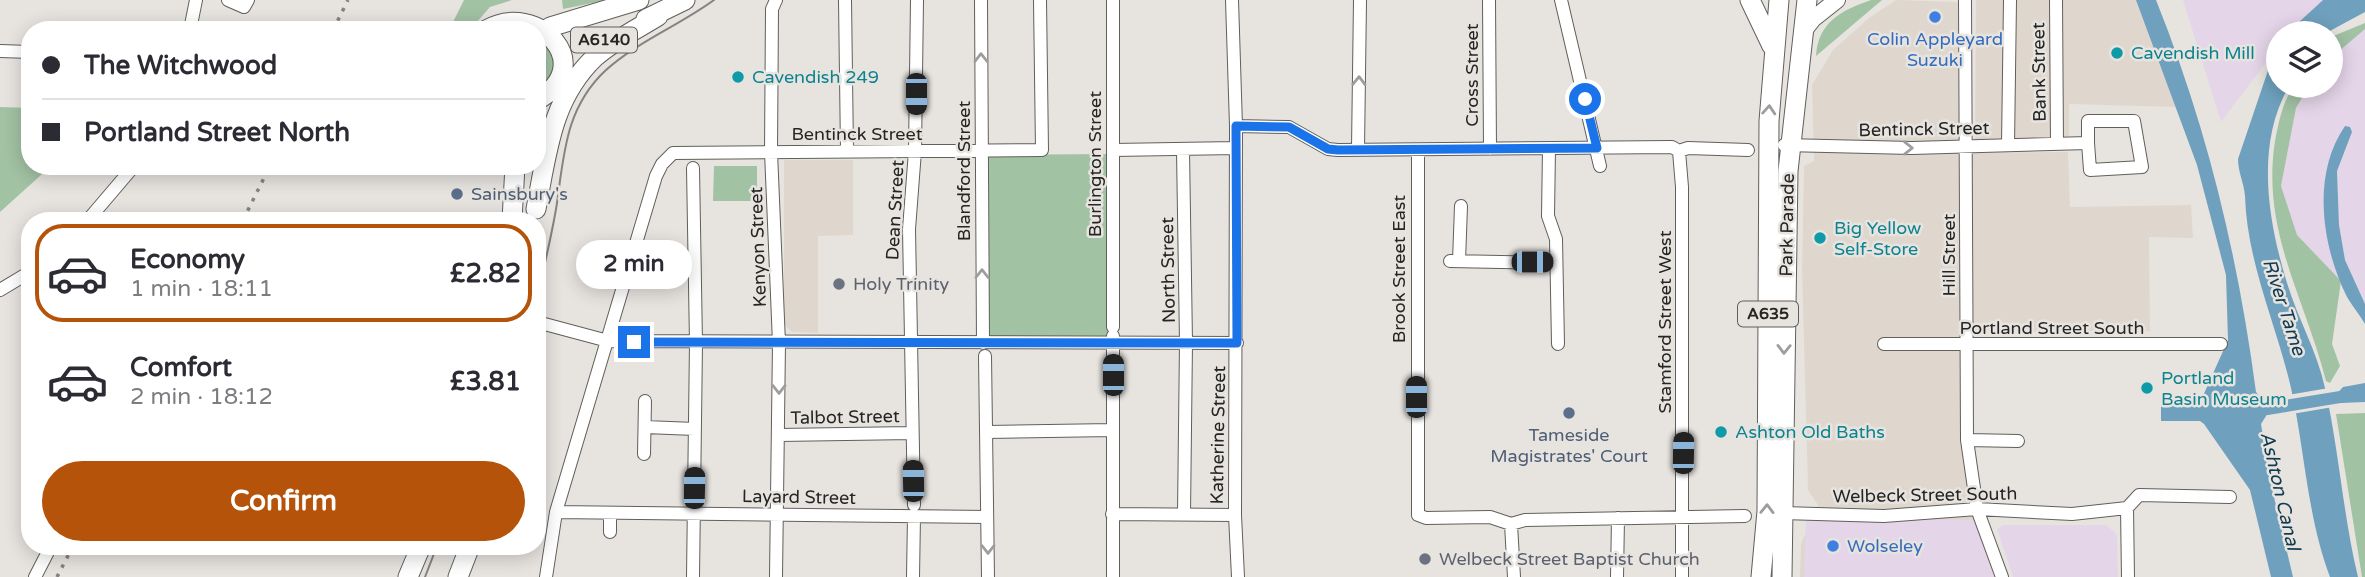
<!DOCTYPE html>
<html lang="en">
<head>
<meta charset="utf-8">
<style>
	:root { --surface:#fff; --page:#f2f2f3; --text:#2b2b33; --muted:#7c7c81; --line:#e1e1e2; --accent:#b45309 }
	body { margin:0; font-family:"Varela Round",sans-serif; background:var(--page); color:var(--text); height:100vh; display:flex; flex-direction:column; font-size:26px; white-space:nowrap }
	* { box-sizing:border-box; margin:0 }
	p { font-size:23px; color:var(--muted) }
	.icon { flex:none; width:38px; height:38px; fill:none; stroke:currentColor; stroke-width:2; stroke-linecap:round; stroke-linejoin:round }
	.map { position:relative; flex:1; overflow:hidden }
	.drawer { position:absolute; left:21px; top:212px; width:525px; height:343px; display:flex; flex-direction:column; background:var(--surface); border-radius:28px; box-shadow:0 4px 18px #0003 }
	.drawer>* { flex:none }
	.banner { position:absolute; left:21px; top:21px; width:525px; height:154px; border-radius:28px; box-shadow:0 4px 18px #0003; display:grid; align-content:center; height:154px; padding:0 21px; background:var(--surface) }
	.controls { position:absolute; left:2266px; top:21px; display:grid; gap:14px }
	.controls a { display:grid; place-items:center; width:77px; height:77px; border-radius:50%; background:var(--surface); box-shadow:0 4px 18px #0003; font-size:35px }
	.end { position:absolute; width:32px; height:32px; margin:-16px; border:9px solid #1a73e8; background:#fff; box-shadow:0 0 0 4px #fff }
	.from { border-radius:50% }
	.bubble { position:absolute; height:49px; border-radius:24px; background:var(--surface); box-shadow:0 4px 18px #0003; font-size:23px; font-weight:700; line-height:49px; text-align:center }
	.car { position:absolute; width:21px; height:42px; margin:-21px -10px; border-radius:9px; box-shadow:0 0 5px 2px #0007; background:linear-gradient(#222 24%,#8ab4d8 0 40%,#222 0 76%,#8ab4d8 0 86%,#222 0) }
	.banner b { display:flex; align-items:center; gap:24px; height:66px; font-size:26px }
	.banner b+b { border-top:2px solid var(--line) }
	.banner i { width:18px; height:18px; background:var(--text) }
	ul { padding:12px 0 0; list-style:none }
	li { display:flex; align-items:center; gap:21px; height:98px; margin:0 14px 10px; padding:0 7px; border:4px solid transparent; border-radius:28px }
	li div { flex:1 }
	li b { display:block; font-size:26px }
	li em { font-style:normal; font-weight:700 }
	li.active { border-color:var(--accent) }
	li>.icon { width:63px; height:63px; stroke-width:1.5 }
	.primary-button { display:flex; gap:14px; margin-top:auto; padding:14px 21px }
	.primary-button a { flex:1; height:80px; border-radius:42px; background:var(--accent); color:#fff; font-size:28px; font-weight:700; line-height:80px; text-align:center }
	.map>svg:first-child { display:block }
</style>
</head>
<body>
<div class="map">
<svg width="2365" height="577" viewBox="0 0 2365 577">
	<rect width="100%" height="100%" fill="#e7e4e0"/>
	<!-- built -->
	<path fill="#dfd7cd" d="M1896,0L1958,2L1960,153L2068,152L2070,207L2191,205L2193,238L2149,237L2150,331L1963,332L1972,503L1995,577H1800L1801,544L1818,505L1808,490L1802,269L1804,166L1814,161L1812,85L1833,50L1869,18Z
		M1976,0H2137L2176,107L2069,104V140L1975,142Z
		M784,160H853V235L818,236V333L792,332L784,324Z"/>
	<!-- industrial -->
	<path fill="#e4d5e8" d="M2183,0H2323L2287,33H2278L2274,52L2221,122Z
		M2365,29V304L2345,260L2339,225L2337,171L2352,132L2350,127L2332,149L2336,269L2341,281L2297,235L2281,186L2296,108L2309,86H2331V58Z
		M1806,517L1974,520L1994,577H1804Z
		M2003,525H2107L2117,535L2118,577H2013L1997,529Z"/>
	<!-- green -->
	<path fill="#a2c2a4" d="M464,0H512L490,7L470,30H449Z
		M562,0H607L563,9Z
		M1871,0H1882L1816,56C1818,22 1842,10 1871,0Z
		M2365,23V29L2331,58V37Z
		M537,33C559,55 560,69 537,92Z
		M2294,86H2309L2296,108L2281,186L2297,235L2341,281L2332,344L2340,366L2330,383L2326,381C2305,298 2261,231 2275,141C2279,121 2282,103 2294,86Z
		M0,107L30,108V166H51L0,212Z
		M1109,154V341L986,340V155Z
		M714,166H757V201H713Z
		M2365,413V577H2362L2336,414Z"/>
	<!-- water -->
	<path fill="#6fa1be" d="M2136,0H2156C2207,127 2238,256 2256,392L2267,405L2283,406L2280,410L2268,413L2261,424L2269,476L2293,577H2271L2250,490L2204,424L2200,421H2161V401H2197L2202,398L2228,340L2226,275L2197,165Z
		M2323,0H2365V12L2326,33H2287Z
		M2278,41V86H2289C2255,145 2268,221 2287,283C2298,319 2317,351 2325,388C2339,450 2343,515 2358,577H2330C2307,516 2305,451 2291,388C2276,323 2247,263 2245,196C2244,183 2238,172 2238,159Z
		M2345,126L2350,127L2352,132L2337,171L2339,225L2345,260L2365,304V324C2360,315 2353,307 2347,297C2322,247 2311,175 2345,126Z
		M2365,383V402L2341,403L2333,398L2343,387Z"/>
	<!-- pier -->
	<path fill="#e7e4e0" d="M2329,388L2330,395L2332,393L2333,407L2292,414L2288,395Z"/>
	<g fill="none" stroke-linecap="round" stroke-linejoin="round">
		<!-- canal -->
		<path stroke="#6fa1be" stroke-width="12" d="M2267,409L2365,393"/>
		<defs>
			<path id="minor" d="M228,0L244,7L248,0
				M845,0L847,152
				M981,0L983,343
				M1113,0V327
				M1232,0L1236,126L1235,515L1238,577
				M1489,0L1490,149
				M1561,0L1600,166
				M1965,0L1967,440L1977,509L2002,577
				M2056,0L2057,144
				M190,30L196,0
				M0,51L30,52
				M1236,126L1289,127L1328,149L1338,150L1672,147L1679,151L1688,148L1748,150
				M1784,145L1912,148L2088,143L2090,170L2142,167L2134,121H2088V143
				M2008,145L2010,0
				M1358,149L1360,0
				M1549,149L1548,216L1556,239L1558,344
				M1113,150L1236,148
				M1183,150L1186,342L1184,515
				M1418,150V515L1426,518L1490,517L1511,524L1525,520L1745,516
				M1679,151L1682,187V577
				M88,220L134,166
				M1450,261L1556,263
				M1459,261L1461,206
				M0,290L30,272
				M537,322L608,341L1237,343
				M1884,344H2221
				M985,356L988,577
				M645,427L695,429
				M987,432L1112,430
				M779,435L912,433
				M1967,440L2018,441
				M644,454L645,401
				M914,505L909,229L915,151L917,0
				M2127,508L2128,577
				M556,512L987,517
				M1783,513L1884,516L1977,509L2072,514L2127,508L2139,495L2230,497
				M1112,514L1235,515
				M1511,524L1514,577
				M610,532V513
				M35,577L51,546
				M546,577L556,512L656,176L662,164L673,153L1042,150L1040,0
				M693,577L696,343L693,168
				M776,577L779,343L771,152L772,9L776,0
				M913,577L914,516
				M1113,577V336
				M1617,577L1618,518"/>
			<path id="major" d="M1802,33L1813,19L1837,0"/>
			<path id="highway" d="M1750,0L1772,46
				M646,19L685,0
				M550,27L639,0
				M486,30C538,0 599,66 537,100
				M536,209C547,153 551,99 595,57C613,41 637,29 658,16
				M512,220L515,166
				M408,577L421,546
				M458,577L470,546
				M1761,577L1767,511L1769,121L1779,0
				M1782,577L1788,171L1807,0"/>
		</defs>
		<!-- minor casing -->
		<use href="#minor" stroke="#615f5c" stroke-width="14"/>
		<!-- major casing -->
		<use href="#major" stroke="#615f5c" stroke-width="18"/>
		<!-- highway casing -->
		<use href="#highway" stroke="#615f5c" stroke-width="21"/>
		<!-- minor -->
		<use href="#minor" stroke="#fff" stroke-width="12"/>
		<!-- major -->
		<use href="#major" stroke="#fff" stroke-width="16"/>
		<!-- highway -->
		<use href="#highway" stroke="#fff" stroke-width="19"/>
		<!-- tram -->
		<path stroke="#858381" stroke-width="2" d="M537,298C544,266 552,235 557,203C564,153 566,107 606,70C637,42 680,25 714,0
			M425,577L437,546"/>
		<!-- rail -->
		<path stroke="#858381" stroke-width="3.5" stroke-dasharray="3.5 7" stroke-linecap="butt" d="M333,30L348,0
			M243,220L270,166
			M57,577L73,546"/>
	</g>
	<!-- one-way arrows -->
	<defs><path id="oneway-chevron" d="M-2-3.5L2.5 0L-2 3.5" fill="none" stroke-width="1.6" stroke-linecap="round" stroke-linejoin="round" transform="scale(1.75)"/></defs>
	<g stroke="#9d9d9c">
		<use href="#oneway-chevron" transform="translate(981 58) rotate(-90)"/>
		<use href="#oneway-chevron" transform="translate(1359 81) rotate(-89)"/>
		<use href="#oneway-chevron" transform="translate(1769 110) rotate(-86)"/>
		<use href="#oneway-chevron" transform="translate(1908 148)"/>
		<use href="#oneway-chevron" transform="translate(982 274) rotate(-90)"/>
		<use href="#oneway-chevron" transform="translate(1784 349) rotate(91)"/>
		<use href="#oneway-chevron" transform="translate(779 389) rotate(90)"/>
		<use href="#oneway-chevron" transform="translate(1767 509) rotate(-89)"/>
		<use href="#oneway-chevron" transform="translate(988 549) rotate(90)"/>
	</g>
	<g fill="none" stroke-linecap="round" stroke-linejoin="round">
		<!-- route -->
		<path stroke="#1a73e8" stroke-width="9" d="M634,342L1237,343L1236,126L1289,127L1328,149L1338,150L1597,148L1585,99"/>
	</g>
	<!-- markers -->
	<g fill="#3f7fe0" stroke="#e7e4e0" stroke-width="2.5">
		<circle cx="1935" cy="17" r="7"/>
		<circle cx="1833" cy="546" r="7"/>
	</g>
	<g fill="#0f9aa8" stroke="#e7e4e0" stroke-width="2.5">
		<circle cx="2117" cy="53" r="7"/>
		<circle cx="738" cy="77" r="7"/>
		<circle cx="1820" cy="238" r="7"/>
		<circle cx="2147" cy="388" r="7"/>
		<circle cx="1721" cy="432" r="7"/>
	</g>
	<g fill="#5c6f8a" stroke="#e7e4e0" stroke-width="2.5">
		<circle cx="457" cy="194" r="7"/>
		<circle cx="1569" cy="413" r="7"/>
	</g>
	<g fill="#6b7280" stroke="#e7e4e0" stroke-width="2.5">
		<circle cx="839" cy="284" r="7"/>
		<circle cx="1425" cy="559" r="7"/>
	</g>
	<g text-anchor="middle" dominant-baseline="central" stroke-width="5" stroke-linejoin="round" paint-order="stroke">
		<!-- shield labels -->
		<g fill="#e7e4e0" stroke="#605e5c" stroke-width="2">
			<rect x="571" y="27.5" width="66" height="25" rx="5"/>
			<rect x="1738" y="301.5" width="60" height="25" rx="5"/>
		</g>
		<g font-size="16" font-weight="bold" fill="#262524">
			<text x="604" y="40">A6140</text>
			<text x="1768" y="314">A635</text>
		</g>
		<!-- shop labels -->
		<g font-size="18" fill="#366cbe" stroke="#e7e4e0">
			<text x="1935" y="39">Colin Appleyard<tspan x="1935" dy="21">Suzuki</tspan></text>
			<text x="1847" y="546" text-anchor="start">Wolseley</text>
		</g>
		<!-- culture labels -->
		<g font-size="18" fill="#0d838f" stroke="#e7e4e0" text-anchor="start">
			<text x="2131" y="53">Cavendish Mill</text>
			<text x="752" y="77">Cavendish 249</text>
			<text x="1834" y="228">Big Yellow<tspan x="1834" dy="21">Self-Store</tspan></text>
			<text x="2161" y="378">Portland<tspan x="2161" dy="21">Basin Museum</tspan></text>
			<text x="1735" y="432">Ashton Old Baths</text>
		</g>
		<!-- street labels -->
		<g font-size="18" fill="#262524" stroke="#e7e4e0">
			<text transform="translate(2039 72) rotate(-91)">Bank Street</text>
			<text transform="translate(1472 75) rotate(-90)">Cross Street</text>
			<text transform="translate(1924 129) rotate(-1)">Bentinck Street</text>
			<text x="857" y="134">Bentinck Street</text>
			<text transform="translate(1095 164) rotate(-90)">Burlington Street</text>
			<text transform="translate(964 171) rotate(-90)">Blandford Street</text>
			<text transform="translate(895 210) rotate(-87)">Dean Street</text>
			<text transform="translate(1787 225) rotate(-89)">Park Parade</text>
			<text transform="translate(758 247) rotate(-92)">Kenyon Street</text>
			<text transform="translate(1949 255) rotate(-90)">Hill Street</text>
			<text transform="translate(1399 269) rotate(-90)">Brook Street East</text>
			<text transform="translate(1168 270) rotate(-91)">North Street</text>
			<text transform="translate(1665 322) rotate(-90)">Stamford Street West</text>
			<text x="2052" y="328">Portland Street South</text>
			<text transform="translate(845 417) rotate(-1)">Talbot Street</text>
			<text transform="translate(1218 435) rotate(-89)">Katherine Street</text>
			<text transform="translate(1925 495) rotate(-1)">Welbeck Street South</text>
			<text transform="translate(799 497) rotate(1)">Layard Street</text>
		</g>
		<!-- service labels -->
		<g font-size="18" fill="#4e5e75" stroke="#e7e4e0" text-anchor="start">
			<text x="471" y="194">Sainsbury's</text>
			<text x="1569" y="435" text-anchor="middle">Tameside<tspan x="1569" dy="21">Magistrates' Court</tspan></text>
		</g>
		<!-- worship labels -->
		<g font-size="18" fill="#5b616d" stroke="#e7e4e0" text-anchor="start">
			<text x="853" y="284">Holy Trinity</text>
			<text x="1439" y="559">Welbeck Street Baptist Church</text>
		</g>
		<!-- water labels -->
		<g font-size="19" font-style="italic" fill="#103a50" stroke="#e7e4e0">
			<text transform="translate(2284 307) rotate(72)">River Tame</text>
			<text transform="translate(2280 491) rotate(77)">Ashton Canal</text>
		</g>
	</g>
</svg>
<div class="controls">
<a><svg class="icon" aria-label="layers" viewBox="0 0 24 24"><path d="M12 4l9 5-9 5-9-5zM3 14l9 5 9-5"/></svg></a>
</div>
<i class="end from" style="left:1585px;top:99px"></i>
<i class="end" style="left:634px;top:342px"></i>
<div class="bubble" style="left:576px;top:240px;width:116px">2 min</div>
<i class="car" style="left:916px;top:94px;rotate:180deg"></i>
<i class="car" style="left:1532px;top:262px;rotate:90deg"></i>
<i class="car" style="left:1113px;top:375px;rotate:0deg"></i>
<i class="car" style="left:1416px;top:397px;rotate:0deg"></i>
<i class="car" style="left:1683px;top:453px;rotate:1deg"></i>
<i class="car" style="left:913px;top:481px;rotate:359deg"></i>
<i class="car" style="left:694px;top:488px;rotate:1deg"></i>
<div class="banner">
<b><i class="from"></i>The Witchwood</b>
<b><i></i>Portland Street North</b>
</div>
<section class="drawer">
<ul>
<li class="active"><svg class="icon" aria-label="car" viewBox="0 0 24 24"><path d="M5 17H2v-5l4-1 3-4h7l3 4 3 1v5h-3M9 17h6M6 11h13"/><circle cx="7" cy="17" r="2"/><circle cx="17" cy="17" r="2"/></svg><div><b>Economy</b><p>1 min · 18:11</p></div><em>£2.82</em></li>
<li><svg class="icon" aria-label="car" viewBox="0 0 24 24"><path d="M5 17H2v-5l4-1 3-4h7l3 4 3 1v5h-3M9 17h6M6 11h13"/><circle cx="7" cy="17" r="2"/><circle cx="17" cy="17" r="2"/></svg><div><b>Comfort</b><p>2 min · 18:12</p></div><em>£3.81</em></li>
</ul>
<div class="primary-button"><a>Confirm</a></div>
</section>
</div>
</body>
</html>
